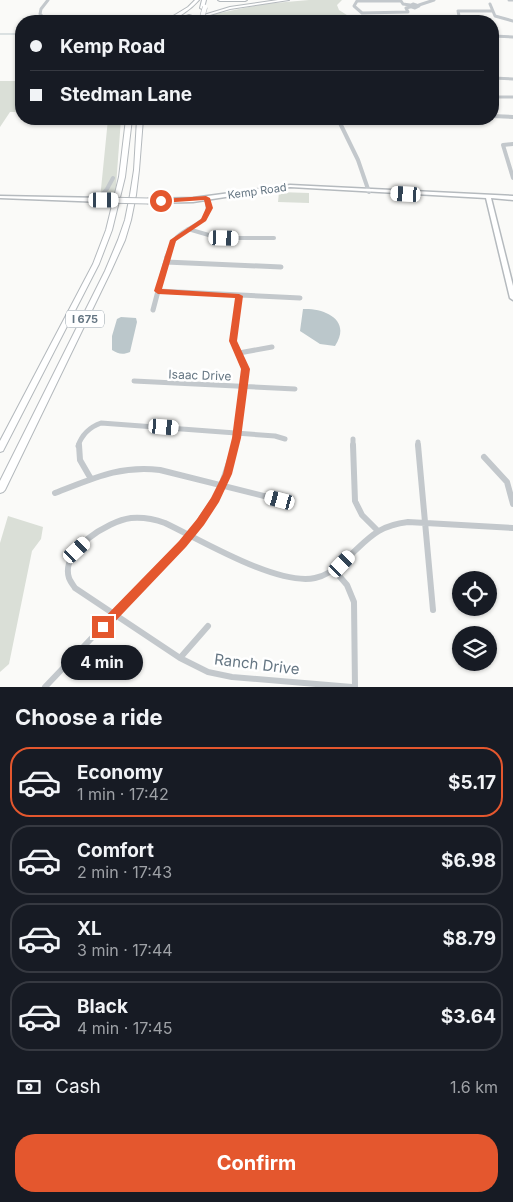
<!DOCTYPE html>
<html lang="en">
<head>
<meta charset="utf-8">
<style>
	:root { --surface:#171b24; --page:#242831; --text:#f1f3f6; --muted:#9ea1a6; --line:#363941; --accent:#e4572e }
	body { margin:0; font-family:Inter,sans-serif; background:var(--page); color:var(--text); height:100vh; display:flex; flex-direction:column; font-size:19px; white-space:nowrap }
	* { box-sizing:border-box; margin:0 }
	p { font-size:16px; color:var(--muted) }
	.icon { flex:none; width:28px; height:28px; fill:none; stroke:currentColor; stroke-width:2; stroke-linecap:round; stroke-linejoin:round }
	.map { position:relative; height:687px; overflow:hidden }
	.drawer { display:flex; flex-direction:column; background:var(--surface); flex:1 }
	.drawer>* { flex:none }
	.top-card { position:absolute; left:15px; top:15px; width:484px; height:110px; border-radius:20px; box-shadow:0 1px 4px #0004; display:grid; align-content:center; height:110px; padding:0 15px; background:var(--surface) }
	.buttons { position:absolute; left:452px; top:571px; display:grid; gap:10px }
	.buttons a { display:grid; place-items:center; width:45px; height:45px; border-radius:50%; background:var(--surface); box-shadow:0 1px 4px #0004; font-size:25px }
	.end { position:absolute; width:22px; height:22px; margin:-11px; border:6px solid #e4572e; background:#fff; box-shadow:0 0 0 2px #fff }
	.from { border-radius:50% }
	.bubble { position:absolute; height:35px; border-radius:18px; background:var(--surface); box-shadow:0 1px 4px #0004; font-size:16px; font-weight:700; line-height:35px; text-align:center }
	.car { position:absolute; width:15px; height:30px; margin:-15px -8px; border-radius:6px; box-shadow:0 0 4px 1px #0007; background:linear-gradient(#fff 24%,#345 0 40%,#fff 0 76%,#345 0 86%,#fff 0) }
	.top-card b { display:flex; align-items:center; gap:18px; height:48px; font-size:19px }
	.top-card b+b { border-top:1px solid var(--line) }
	.top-card i { width:12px; height:12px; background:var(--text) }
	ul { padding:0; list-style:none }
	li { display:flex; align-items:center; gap:15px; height:70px; margin:0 10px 8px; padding:0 5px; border:2px solid var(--line); border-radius:20px }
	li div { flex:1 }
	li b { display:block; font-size:19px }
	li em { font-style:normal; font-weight:700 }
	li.active { border-color:var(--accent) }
	li>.icon { width:45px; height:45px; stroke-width:1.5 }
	h2 { padding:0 15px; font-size:22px; line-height:60px }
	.pay { display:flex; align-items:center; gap:12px; height:55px; padding:0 15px; font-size:19px }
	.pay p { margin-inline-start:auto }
	.cta { display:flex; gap:10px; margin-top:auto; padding:10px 15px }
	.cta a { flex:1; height:58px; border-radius:20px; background:var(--accent); color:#fff; font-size:20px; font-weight:700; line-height:58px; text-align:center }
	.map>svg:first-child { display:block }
</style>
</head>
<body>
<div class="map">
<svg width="513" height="687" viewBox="0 0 513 687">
	<rect width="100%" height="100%" fill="#fafaf8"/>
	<!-- green -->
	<path fill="#dadfd7" d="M309,0H342L337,5L339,10L350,17H436L437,21L218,17L210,15L263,4Z
		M0,81H21V112H10L0,127Z
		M108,119H121L115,199H100Z
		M279,192L309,193V203L278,202Z
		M8,516L43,527L41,539L32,551L9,664L0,672V543Z"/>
	<!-- water -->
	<path fill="#bbc7cb" d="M303,309C325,308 352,320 335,346L320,344L300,331Z
		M121,317L136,318L137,322L130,352C123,355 118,354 112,350V336L117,319Z"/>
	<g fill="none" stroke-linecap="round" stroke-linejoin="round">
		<!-- stream -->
		<path stroke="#bbc7cb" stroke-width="1" d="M0,34H21"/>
		<defs>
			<path id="major" d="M290,185L513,196V200L491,198L513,286V300L510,298L486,198L290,187L193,202L148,203L145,201L148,199L193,198Z
				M0,196L104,198L107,200L104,202L0,198Z"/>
			<path id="highway" d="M195,0H199C192,8 176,21 165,21L188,7Z
				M202,0H206L204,8L202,9L200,8Z
				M218,0H247L245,1H220Z
				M278,0H289L230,9L190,21H184L230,7Z
				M189,15L192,16L178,21H173Z
				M126,119H132L125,177L112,230L99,264L4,449L3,451L0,452V441L93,264L106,230L119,177Z
				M137,119H143L139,170L136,195L131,220L125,240L111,271L5,490L3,492L0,493V481L105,271L118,240L125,220L130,195L134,170Z"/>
		</defs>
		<!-- major casing -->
		<use href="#major" stroke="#b5babe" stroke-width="3"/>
		<!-- highway casing -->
		<use href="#highway" stroke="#b4b9bd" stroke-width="2"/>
		<!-- minor-far3 -->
		<path stroke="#c3c8cc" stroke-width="3" d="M48,0L41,9L40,14L44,18L56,21
			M509,0H513
			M413,4L419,6L415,8L409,6Z
			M490,4L495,16L513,21
			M410,5L403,4L401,1H357L354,6L362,13L408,12L406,8L410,7
			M419,5L434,0
			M266,19V21
			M460,21L458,11H492
			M492,36L513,37
			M492,78L513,79
			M492,97H513
			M492,109L494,113"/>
		<!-- minor-far2 -->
		<path stroke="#c3c8cc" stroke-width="4" d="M493,112L495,116
			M492,116L513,117
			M338,119L358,160L369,192
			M513,144L503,145L513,178
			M97,200L107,189L113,178
			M188,229L219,238H274
			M166,258C169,251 171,243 177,237C191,223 214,225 206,198"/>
		<!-- minor-far1 -->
		<path stroke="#c3c8cc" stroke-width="5" d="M166,262L281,267
			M158,291L300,298
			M153,310L167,257
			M239,353L272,347
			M134,381L295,389
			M353,439V446
			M418,442V446
			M78,446C82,434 90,427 101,423L275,436L285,439
			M235,446L245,375L243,362L233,341L239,296"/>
		<!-- minor -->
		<path stroke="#c3c8cc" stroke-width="6" d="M79,445L80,460L91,479
			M353,445L355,501L362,515L377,530
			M418,445L433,610
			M484,457L507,482L513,504
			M55,493C92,479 119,465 160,470L280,500L288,505
			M334,570L347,585L354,602L355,687
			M180,658L208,626
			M45,687L190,535L219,492L235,445
			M352,687L232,677L208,672L180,658L75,588C73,585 70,581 69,578C60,550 108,521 131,518C142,517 154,519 165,523C201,540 277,586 315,578C325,576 334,570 341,563C366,543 373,526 408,522L513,528"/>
		<!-- major -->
		<use href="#major" fill="#fff" fill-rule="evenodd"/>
		<!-- highway -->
		<use href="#highway" fill="#fff" fill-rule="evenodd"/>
		<defs>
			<path id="major-bridge" d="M104,200L148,201"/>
			<path id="highway-bridge" d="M201,21L205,7"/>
		</defs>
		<!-- major-bridge casing -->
		<use href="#major-bridge" stroke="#b5babe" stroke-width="7" stroke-linecap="butt"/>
		<!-- highway-bridge casing -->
		<use href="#highway-bridge" stroke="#b4b9bd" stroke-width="5.5" stroke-linecap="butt"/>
		<!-- major-bridge -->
		<use href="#major-bridge" stroke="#fff" stroke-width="5"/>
		<!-- highway-bridge -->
		<use href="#highway-bridge" stroke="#fff" stroke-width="4.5"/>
	</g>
	<!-- route -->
	<path fill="#e4572e" d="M206,196L210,198L213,208L206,221L176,241L162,289L239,294L243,296L237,341L250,369L241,438L232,474L219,502L204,525L186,547L107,630H99L97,627L99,623L179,541L197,519L211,498L223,474L232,438L241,369L229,341L235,298L158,294L154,291L170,240L201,219L206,208L204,200L161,203L157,201L161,199Z"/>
	<g text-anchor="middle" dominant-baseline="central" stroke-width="5" stroke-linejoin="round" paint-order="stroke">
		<!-- far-street labels -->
		<g font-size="11" fill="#657683" stroke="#fff">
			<text transform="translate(257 191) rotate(-8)">Kemp Road</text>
		</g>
		<!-- shield labels -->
		<rect fill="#fff" stroke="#939fa8" stroke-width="1" x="66" y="310.5" width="38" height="17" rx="4"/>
		<g font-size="11" font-weight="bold" fill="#657683">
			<text x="85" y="319">I 675</text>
		</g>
		<!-- street labels -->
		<g font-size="12" fill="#657683" stroke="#fff">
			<text transform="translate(200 375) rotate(2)">Isaac Drive</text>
		</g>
		<!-- near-street labels -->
		<g font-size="15" fill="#657683" stroke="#fff">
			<text transform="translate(257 664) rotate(7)">Ranch Drive</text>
		</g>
	</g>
</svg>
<div class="buttons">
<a><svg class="icon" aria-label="locate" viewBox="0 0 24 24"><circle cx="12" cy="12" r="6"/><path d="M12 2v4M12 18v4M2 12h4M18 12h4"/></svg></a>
<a><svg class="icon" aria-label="layers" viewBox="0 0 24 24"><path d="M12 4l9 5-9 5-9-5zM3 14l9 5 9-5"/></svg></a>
</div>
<i class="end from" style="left:161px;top:201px"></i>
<i class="end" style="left:103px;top:627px"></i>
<div class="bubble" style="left:61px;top:645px;width:82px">4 min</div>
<i class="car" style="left:406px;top:194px;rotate:273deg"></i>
<i class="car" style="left:104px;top:200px;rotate:90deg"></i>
<i class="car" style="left:224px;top:238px;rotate:92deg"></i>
<i class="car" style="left:164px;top:427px;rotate:95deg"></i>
<i class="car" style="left:280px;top:500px;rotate:285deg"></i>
<i class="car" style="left:77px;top:550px;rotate:47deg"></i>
<i class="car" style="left:342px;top:564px;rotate:44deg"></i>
<div class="top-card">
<b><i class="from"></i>Kemp Road</b>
<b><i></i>Stedman Lane</b>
</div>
</div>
<section class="drawer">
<h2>Choose a ride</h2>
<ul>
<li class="active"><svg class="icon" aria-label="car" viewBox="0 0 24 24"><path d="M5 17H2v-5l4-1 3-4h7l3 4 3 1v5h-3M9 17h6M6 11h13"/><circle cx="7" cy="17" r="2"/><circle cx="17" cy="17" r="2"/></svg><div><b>Economy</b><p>1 min · 17:42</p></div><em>$5.17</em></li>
<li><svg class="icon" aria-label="car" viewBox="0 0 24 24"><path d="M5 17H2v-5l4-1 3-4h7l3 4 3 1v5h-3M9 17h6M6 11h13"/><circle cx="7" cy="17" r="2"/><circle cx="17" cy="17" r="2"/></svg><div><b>Comfort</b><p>2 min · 17:43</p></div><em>$6.98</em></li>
<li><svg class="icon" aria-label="car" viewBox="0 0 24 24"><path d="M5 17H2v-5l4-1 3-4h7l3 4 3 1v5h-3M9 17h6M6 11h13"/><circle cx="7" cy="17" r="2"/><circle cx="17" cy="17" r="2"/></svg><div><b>XL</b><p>3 min · 17:44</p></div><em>$8.79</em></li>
<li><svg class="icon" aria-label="car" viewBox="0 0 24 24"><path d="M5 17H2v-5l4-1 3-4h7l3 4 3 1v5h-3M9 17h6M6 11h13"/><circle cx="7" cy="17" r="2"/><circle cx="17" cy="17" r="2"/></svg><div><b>Black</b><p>4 min · 17:45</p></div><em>$3.64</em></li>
</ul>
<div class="pay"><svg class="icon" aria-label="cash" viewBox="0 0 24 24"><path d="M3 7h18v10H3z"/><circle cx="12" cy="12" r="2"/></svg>Cash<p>1.6 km</p></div>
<div class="cta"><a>Confirm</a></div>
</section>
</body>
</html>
